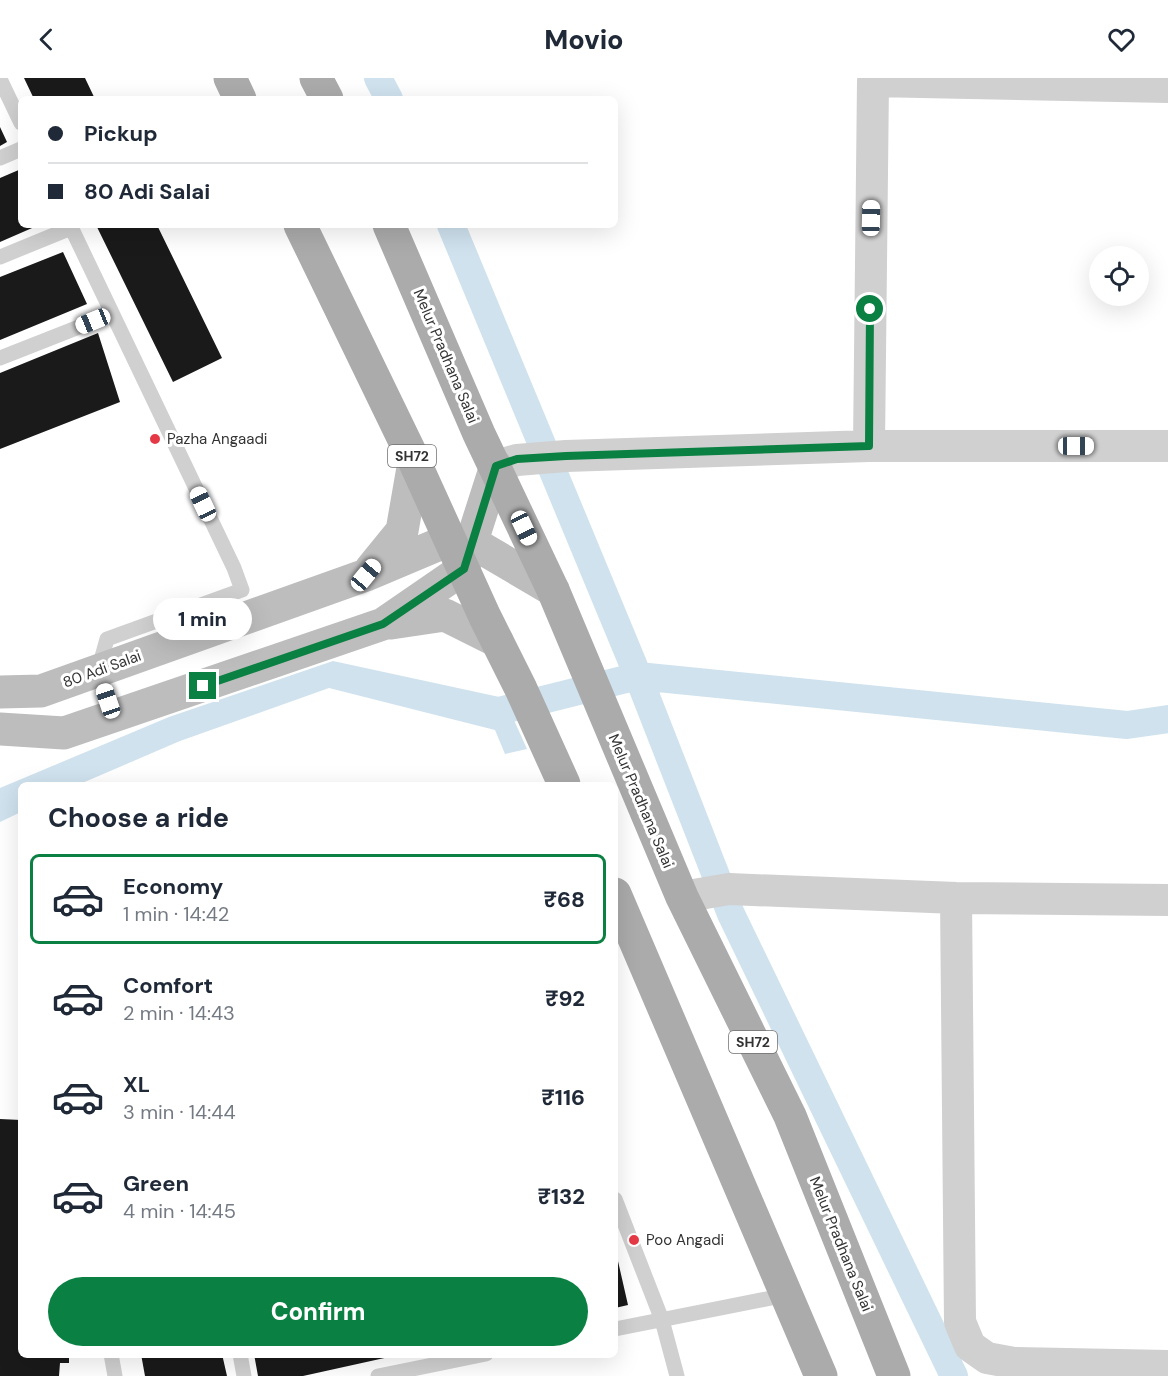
<!DOCTYPE html>
<html lang="en">
<head>
<meta charset="utf-8">
<style>
	:root { --surface:#fff; --page:#f6f6f7; --text:#1f2937; --muted:#747a83; --line:#e0e1e3; --accent:#0b8043 }
	body { margin:0; font-family:"DM Sans",sans-serif; background:var(--page); color:var(--text); height:100vh; display:flex; flex-direction:column; font-size:22px; white-space:nowrap }
	* { box-sizing:border-box; margin:0 }
	p { font-size:20px; color:var(--muted) }
	.icon { flex:none; width:33px; height:33px; fill:none; stroke:currentColor; stroke-width:2; stroke-linecap:round; stroke-linejoin:round }
	.map { position:relative; flex:1; overflow:hidden }
	.panel { position:absolute; left:18px; top:704px; width:600px; height:576px; display:flex; flex-direction:column; background:var(--surface); border-radius:9px; box-shadow:0 6px 24px #0002 }
	.panel>* { flex:none }
	.banner { position:absolute; left:18px; top:18px; width:600px; height:132px; border-radius:9px; box-shadow:0 6px 24px #0002; display:grid; align-content:center; height:132px; padding:0 30px; background:var(--surface) }
	.tools { position:absolute; left:1089px; top:168px; display:grid; gap:12px }
	.tools a { display:grid; place-items:center; width:60px; height:60px; border-radius:50%; background:var(--surface); box-shadow:0 6px 24px #0002; font-size:30px }
	.end { position:absolute; width:27px; height:27px; margin:-14px; border:8px solid #0b8043; background:#fff; box-shadow:0 0 0 3px #fff }
	.from { border-radius:50% }
	.bubble { position:absolute; height:42px; border-radius:21px; background:var(--surface); box-shadow:0 6px 24px #0002; font-size:20px; font-weight:800; line-height:42px; text-align:center }
	.car { position:absolute; width:18px; height:36px; margin:-18px -9px; border-radius:8px; box-shadow:0 0 4px 2px #0007; background:linear-gradient(#fff 24%,#345 0 40%,#fff 0 76%,#345 0 86%,#fff 0) }
	.banner b { display:flex; align-items:center; gap:21px; height:57px; font-size:22px }
	.banner b+b { border-top:2px solid var(--line) }
	.banner i { width:15px; height:15px; background:var(--text) }
	ul { padding:0; list-style:none }
	li { display:flex; align-items:center; gap:18px; height:90px; margin:0 12px 9px; padding:0 18px; border:3px solid transparent; border-radius:9px }
	li div { flex:1 }
	li b { display:block; font-size:22px }
	li em { font-style:normal; font-weight:800 }
	li.active { border-color:var(--accent) }
	li>.icon { width:54px; height:54px; stroke-width:1.5 }
	h2 { padding:0 30px; font-size:27px; line-height:72px }
	.action { display:flex; gap:12px; margin-top:auto; padding:12px 30px }
	.action a { flex:1; height:69px; border-radius:36px; background:var(--accent); color:#fff; font-size:24px; font-weight:800; line-height:69px; text-align:center }
	header { display:flex; justify-content:space-between; align-items:center; height:78px; padding:0 30px; background:var(--surface); font-size:27px; font-weight:800 }
	.map>svg:first-child { display:block }
</style>
</head>
<body>
<header><svg class="icon" aria-label="back" viewBox="0 0 24 24"><path d="M15 5l-7 7 7 7"/></svg>Movio<svg class="icon" aria-label="heart" viewBox="0 0 24 24"><path d="M12 20l-8-8c-3-5 5-10 8-4 3-6 11-1 8 4z"/></svg></header>
<div class="map">
<svg width="1168" height="1298" viewBox="0 0 1168 1298">
	<rect width="100%" height="100%" fill="#fff"/>
	<!-- water -->
	<path fill="#cfe2ee" d="M333,583L504,620L527,671L505,676L495,652L329,610L180,663L80,706H21V734L0,744V710L169,639Z"/>
	<g fill="none" stroke-linecap="round" stroke-linejoin="round">
		<!-- canal -->
		<path stroke="#cfe2ee" stroke-width="28" d="M378,0L389,21
			M451,147L638,598L731,836L954,1298
			M470,630L491,635L638,598L1127,647L1168,641"/>
	</g>
	<!-- building -->
	<path fill="#1a1a1a" d="M24,0H85L95,21H34Z
		M0,49L7,64L0,68Z
		M21,91V147H39L0,164V100Z
		M96,147H157L222,280L173,304Z
		M63,174L87,226L0,262V199Z
		M98,255L120,324L0,371V295Z
		M0,1041L21,1042V1276H69V1285H60L59,1298H0Z
		M615,1170L628,1227L615,1230Z
		M141,1276H222L227,1298H145Z
		M254,1276H398V1277L303,1298H258Z"/>
	<g fill="none" stroke-linecap="round" stroke-linejoin="round">
		<!-- service -->
		<path stroke="#d0d0d0" stroke-width="15" d="M0,1L21,45
			M0,80L21,71
			M70,147L234,490L242,512L107,561L98,593L113,638
			M0,179L71,150
			M0,280L112,236
			M615,1121L662,1242L677,1298
			M615,1251L786,1217
			M111,1276L115,1298
			M240,1276L244,1298
			M378,1298L486,1276"/>
		<!-- minor -->
		<path stroke="#d0d0d0" stroke-width="32" d="M869,368L873,3L1168,9
			M496,388L517,382L566,378L869,368H1168
			M682,819L729,811L956,820L1168,822
			M956,820L960,1244L970,1268L987,1280L1014,1285L1168,1288"/>
		<!-- secondary -->
		<path stroke="#bdbdbd" stroke-width="33" d="M371,491L402,453L414,384
			M391,545L445,537L497,563
			M0,614L41,613L366,497L449,462L473,465L553,512
			M0,651L64,655L383,546L463,491L496,388"/>
		<!-- primary -->
		<path stroke="#ababab" stroke-width="33" d="M230,0L240,21
			M316,0L327,21
			M300,147L411,376L485,539L521,611L564,706
			M389,147L479,356L553,512L682,819L790,1038L894,1298
			M615,816L821,1298"/>
	</g>
	<g fill="none" stroke-linecap="round" stroke-linejoin="round">
		<!-- route -->
		<path stroke="#0b8043" stroke-width="8" d="M203,608L383,546L464,491L496,388L517,381L566,378L869,368L870,231"/>
	</g>
	<!-- markers -->
	<g fill="#e63946" stroke="#fff" stroke-width="2">
		<circle cx="155" cy="361" r="6"/>
		<circle cx="634" cy="1162" r="6"/>
	</g>
	<g text-anchor="middle" dominant-baseline="central" stroke-width="6" stroke-linejoin="round" paint-order="stroke">
		<!-- shield labels -->
		<g fill="#fff" stroke="#707070" stroke-width="1.5">
			<rect x="388" y="367" width="48" height="22" rx="4.5"/>
			<rect x="729" y="953" width="48" height="22" rx="4.5"/>
		</g>
		<g font-size="14" font-weight="bold" fill="#333">
			<text x="412" y="378">SH72</text>
			<text x="753" y="964">SH72</text>
		</g>
		<!-- street labels -->
		<g font-size="15" fill="#333" stroke="#fff">
			<text transform="translate(446 278) rotate(67)">Melur Pradhana Salai</text>
			<text transform="translate(102 591) rotate(-20)">80 Adi Salai</text>
			<text transform="translate(641 723) rotate(67)">Melur Pradhana Salai</text>
			<text transform="translate(841 1166) rotate(68)">Melur Pradhana Salai</text>
		</g>
		<!-- poi labels -->
		<g font-size="15" fill="#333" stroke="#fff" text-anchor="start">
			<text x="167" y="361">Pazha Angaadi</text>
			<text x="646" y="1162">Poo Angadi</text>
		</g>
	</g>
</svg>
<div class="tools">
<a><svg class="icon" aria-label="locate" viewBox="0 0 24 24"><circle cx="12" cy="12" r="6"/><path d="M12 2v4M12 18v4M2 12h4M18 12h4"/></svg></a>
</div>
<i class="end from" style="left:870px;top:231px"></i>
<i class="end" style="left:203px;top:608px"></i>
<div class="bubble" style="left:153px;top:520px;width:99px">1 min</div>
<i class="car" style="left:871px;top:140px;rotate:1deg"></i>
<i class="car" style="left:93px;top:243px;rotate:248deg"></i>
<i class="car" style="left:1076px;top:368px;rotate:90deg"></i>
<i class="car" style="left:203px;top:426px;rotate:335deg"></i>
<i class="car" style="left:524px;top:450px;rotate:155deg"></i>
<i class="car" style="left:366px;top:497px;rotate:40deg"></i>
<i class="car" style="left:108px;top:623px;rotate:341deg"></i>
<div class="banner">
<b><i class="from"></i>Pickup</b>
<b><i></i>80 Adi Salai</b>
</div>
<section class="panel">
<h2>Choose a ride</h2>
<ul>
<li class="active"><svg class="icon" aria-label="car" viewBox="0 0 24 24"><path d="M5 17H2v-5l4-1 3-4h7l3 4 3 1v5h-3M9 17h6M6 11h13"/><circle cx="7" cy="17" r="2"/><circle cx="17" cy="17" r="2"/></svg><div><b>Economy</b><p>1 min · 14:42</p></div><em>₹68</em></li>
<li><svg class="icon" aria-label="car" viewBox="0 0 24 24"><path d="M5 17H2v-5l4-1 3-4h7l3 4 3 1v5h-3M9 17h6M6 11h13"/><circle cx="7" cy="17" r="2"/><circle cx="17" cy="17" r="2"/></svg><div><b>Comfort</b><p>2 min · 14:43</p></div><em>₹92</em></li>
<li><svg class="icon" aria-label="car" viewBox="0 0 24 24"><path d="M5 17H2v-5l4-1 3-4h7l3 4 3 1v5h-3M9 17h6M6 11h13"/><circle cx="7" cy="17" r="2"/><circle cx="17" cy="17" r="2"/></svg><div><b>XL</b><p>3 min · 14:44</p></div><em>₹116</em></li>
<li><svg class="icon" aria-label="car" viewBox="0 0 24 24"><path d="M5 17H2v-5l4-1 3-4h7l3 4 3 1v5h-3M9 17h6M6 11h13"/><circle cx="7" cy="17" r="2"/><circle cx="17" cy="17" r="2"/></svg><div><b>Green</b><p>4 min · 14:45</p></div><em>₹132</em></li>
</ul>
<div class="action"><a>Confirm</a></div>
</section>
</div>
</body>
</html>
